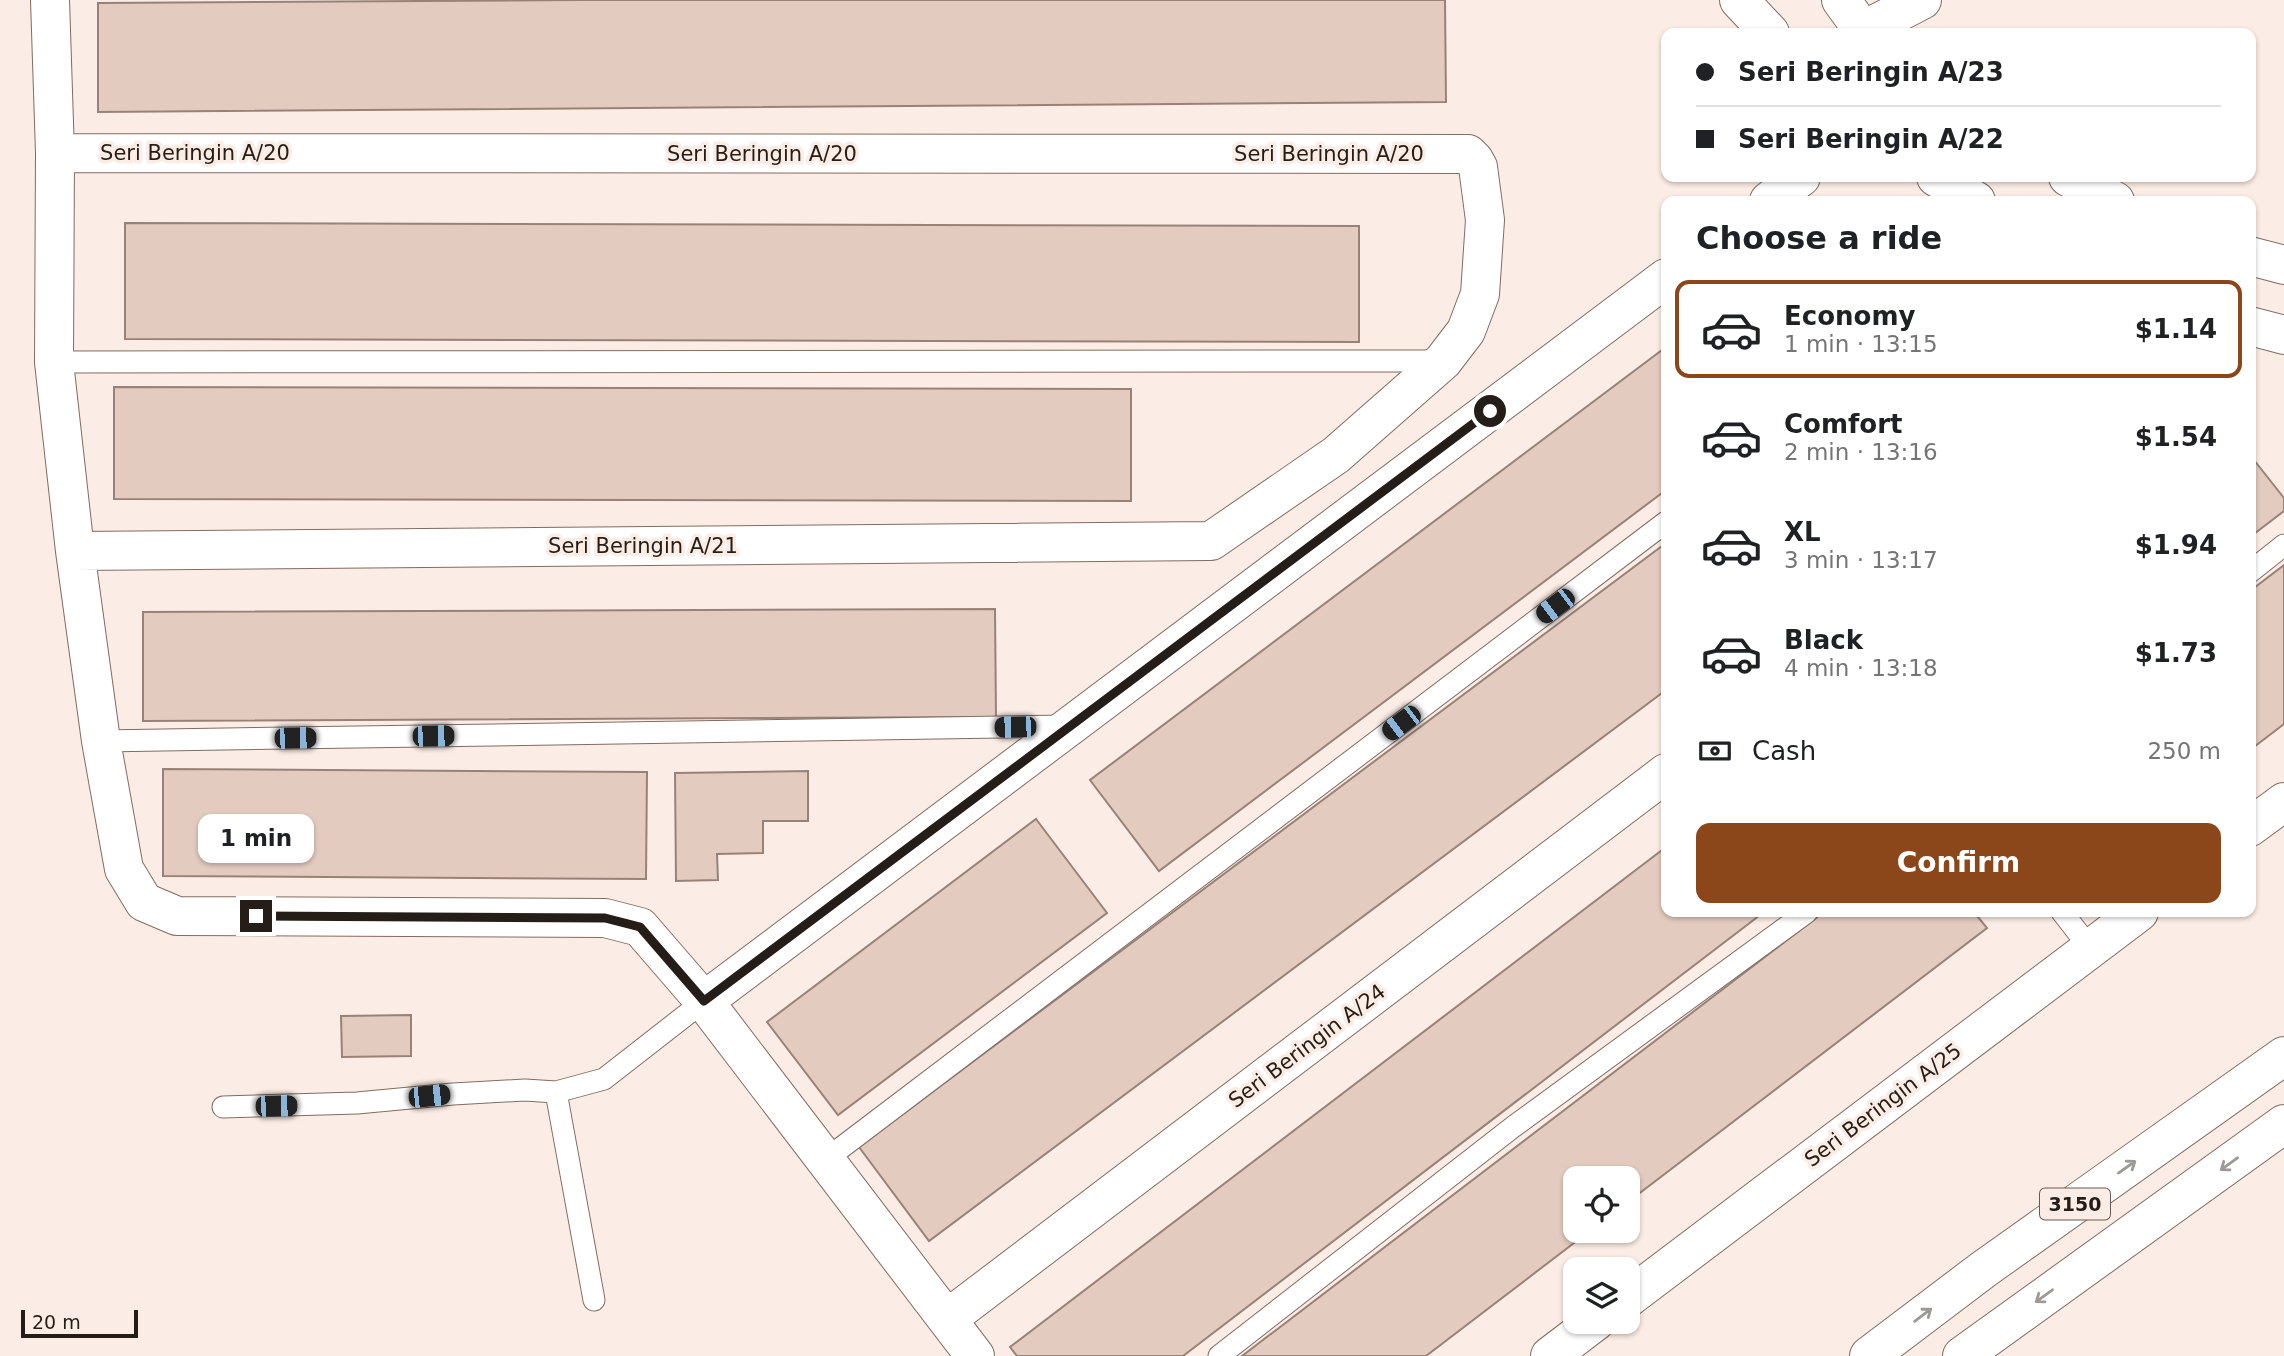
<!DOCTYPE html>
<html lang="en">
<head>
<meta charset="utf-8">
<style>
	:root { --surface:#fff; --page:#f2f2f2; --text:#202124; --muted:#757577; --line:#e0e0e0; --accent:#8b471a }
	body { margin:0; font-family:"DejaVu Sans",sans-serif; background:var(--page); color:var(--text); height:100vh; display:flex; flex-direction:column; font-size:26px; white-space:nowrap }
	* { box-sizing:border-box; margin:0 }
	p { font-size:23px; color:var(--muted) }
	.icon { flex:none; width:38px; height:38px; fill:none; stroke:currentColor; stroke-width:2; stroke-linecap:round; stroke-linejoin:round }
	.map { position:relative; flex:1; overflow:hidden }
	.panel { position:absolute; left:1661px; top:196px; width:595px; height:721px; display:flex; flex-direction:column; background:var(--surface); border-radius:14px; box-shadow:0 2px 5px #0004 }
	.panel>* { flex:none }
	.hud { position:absolute; left:1661px; top:28px; width:595px; height:154px; border-radius:14px; box-shadow:0 2px 5px #0004; display:grid; align-content:center; height:154px; padding:0 35px; background:var(--surface) }
	.buttons { position:absolute; left:1563px; top:1166px; display:grid; gap:14px }
	.buttons a { display:grid; place-items:center; width:77px; height:77px; border-radius:14px; background:var(--surface); box-shadow:0 2px 5px #0004; font-size:35px }
	.scale { position:absolute; left:21px; bottom:18px; width:117px; box-sizing:border-box; padding-left:7px; border:4px solid #251d18; border-top:0; font-size:19px; line-height:24px; white-space:nowrap; color:#251d18; -webkit-text-stroke:5px #fbede5; paint-order:stroke }
	.end { position:absolute; width:32px; height:32px; margin:-16px; border:9px solid #251d18; background:#fff; box-shadow:0 0 0 4px #fff }
	.from { border-radius:50% }
	.bubble { position:absolute; height:49px; border-radius:14px; background:var(--surface); box-shadow:0 2px 5px #0004; font-size:23px; font-weight:700; line-height:49px; text-align:center }
	.car { position:absolute; width:21px; height:42px; margin:-21px -10px; border-radius:9px; box-shadow:0 0 5px 2px #0007; background:linear-gradient(#222 24%,#8ab4d8 0 40%,#222 0 76%,#8ab4d8 0 86%,#222 0) }
	.hud b { display:flex; align-items:center; gap:24px; height:66px; font-size:26px }
	.hud b+b { border-top:2px solid var(--line) }
	.hud i { width:18px; height:18px; background:var(--text) }
	ul { padding:0; list-style:none }
	li { display:flex; align-items:center; gap:21px; height:98px; margin:0 14px 10px; padding:0 21px; border:4px solid transparent; border-radius:14px }
	li div { flex:1 }
	li b { display:block; font-size:26px }
	li em { font-style:normal; font-weight:700 }
	li.current { border-color:var(--accent) }
	li>.icon { width:63px; height:63px; stroke-width:1.5 }
	h2 { padding:0 35px; font-size:32px; line-height:84px }
	.pay { display:flex; align-items:center; gap:18px; height:77px; padding:0 35px; font-size:26px }
	.pay p { margin-inline-start:auto }
	.cta { display:flex; gap:14px; margin-top:auto; padding:14px 35px }
	.cta a { flex:1; height:80px; border-radius:14px; background:var(--accent); color:#fff; font-size:28px; font-weight:700; line-height:80px; text-align:center }
	.map>svg:first-child { display:block }
</style>
</head>
<body>
<div class="map">
<svg width="2284" height="1356" viewBox="0 0 2284 1356">
	<rect width="100%" height="100%" fill="#fbede5"/>
	<!-- building -->
	<path fill="#e3cbbf" stroke="#988277" stroke-width="2" d="M581,0H1445L1446,102L98,112V3Z
		M125,223L1359,226V342L125,339Z
		M1666,347V490L1159,871L1090,780Z
		M114,387L1131,389V501L114,499Z
		M2250,455L2284,498V511L2250,537Z
		M1666,543V690L929,1241L859,1147Z
		M2284,565V724L2250,750V591Z
		M995,609L996,717L143,721V612Z
		M163,769L647,772L646,879L163,876Z
		M808,771V821H763V853L717,854L718,880L676,881L675,773Z
		M1036,819L1107,913L838,1115L767,1022Z
		M1666,847V912H1764L1183,1356H1017L1010,1347Z
		M1824,912H1974L1987,928L1628,1202V1178H1575V1230H1591L1426,1356H1242Z
		M411,1015V1056L342,1057L341,1016Z"/>
	<g fill="none" stroke-linecap="round" stroke-linejoin="round">
		<defs>
			<path id="service" d="M54,362L1441,361
				M2250,572L2284,545
				M101,741L1065,726
				M2062,912L2090,948
				M556,1092L594,1300
				M223,1107L357,1103L453,1094L525,1090L556,1092L604,1079L704,1001
				M825,1160L1666,522
				M1219,1356L1513,1127L1807,912"/>
			<path id="minor" d="M50,0L55,153L54,362L75,551L101,741L124,869L144,902L177,916L605,918L640,927L704,1001L975,1356
				M1739,0L1770,33
				M1862,31L1922,0
				M55,153L1468,154L1474,160L1478,167L1485,220L1480,294L1466,331L1443,361L1336,455L1211,541L75,551
				M1936,177L1976,201
				M1769,201L1801,177
				M2250,326L2284,335
				M2250,827L2284,802
				M704,1001L1666,278
				M1628,1298L2139,912
				M947,1319L1666,773
				M1550,1356L1596,1321"/>
			<path id="tertiary" d="M1841,0L1865,33
				M2068,177L2115,201
				M2250,256L2284,265"/>
			<path id="primary" d="M1869,1356L1984,1269L2284,1056
				M1962,1356L2284,1124"/>
		</defs>
		<!-- service casing -->
		<use href="#service" stroke="#816c61" stroke-width="23"/>
		<!-- minor casing -->
		<use href="#minor" stroke="#816c61" stroke-width="40"/>
		<!-- tertiary casing -->
		<use href="#tertiary" stroke="#816c61" stroke-width="40"/>
		<!-- primary casing -->
		<use href="#primary" stroke="#816c61" stroke-width="40"/>
		<!-- service -->
		<use href="#service" stroke="#fff" stroke-width="21"/>
		<!-- minor -->
		<use href="#minor" stroke="#fff" stroke-width="38"/>
		<!-- tertiary -->
		<use href="#tertiary" stroke="#fff" stroke-width="38"/>
		<!-- primary -->
		<use href="#primary" stroke="#fff" stroke-width="38"/>
	</g>
	<!-- one-way arrows -->
	<defs><path id="oneway-shaft" d="M-6 0H5M1.5-3L5.5 0L1.5 3" fill="none" stroke-width="1.6" stroke-linecap="round" stroke-linejoin="round" transform="scale(1.75)"/></defs>
	<g stroke="#9d9997">
		<use href="#oneway-shaft" transform="translate(2229 1164) rotate(144)"/>
		<use href="#oneway-shaft" transform="translate(2127 1167) rotate(-35)"/>
		<use href="#oneway-shaft" transform="translate(2044 1296) rotate(144)"/>
		<use href="#oneway-shaft" transform="translate(1923 1315) rotate(-37)"/>
	</g>
	<g fill="none" stroke-linecap="round" stroke-linejoin="round">
		<!-- route -->
		<path stroke="#251d18" stroke-width="9" d="M256,916L605,918L640,927L704,1001L1490,411"/>
	</g>
	<g text-anchor="middle" dominant-baseline="central" stroke-width="7" stroke-linejoin="round" paint-order="stroke">
		<!-- shield labels -->
		<rect fill="#fbede5" stroke="#655b56" stroke-width="2" x="2040" y="1188.5" width="70" height="31" rx="5"/>
		<g font-size="19" font-weight="bold" fill="#251d18">
			<text x="2075" y="1204">3150</text>
		</g>
		<!-- street labels -->
		<g font-size="21" fill="#251d18" stroke="#fbede5">
			<text x="195" y="153">Seri Beringin A/20</text>
			<text x="762" y="154">Seri Beringin A/20</text>
			<text x="1329" y="154">Seri Beringin A/20</text>
			<text x="643" y="546">Seri Beringin A/21</text>
			<text transform="translate(1307 1046) rotate(-37)">Seri Beringin A/24</text>
			<text transform="translate(1883 1105) rotate(-37)">Seri Beringin A/25</text>
		</g>
	</g>
</svg>
<div class="buttons">
<a><svg class="icon" aria-label="locate" viewBox="0 0 24 24"><circle cx="12" cy="12" r="6"/><path d="M12 2v4M12 18v4M2 12h4M18 12h4"/></svg></a>
<a><svg class="icon" aria-label="layers" viewBox="0 0 24 24"><path d="M12 4l9 5-9 5-9-5zM3 14l9 5 9-5"/></svg></a>
</div>
<div class="scale">20 m</div>
<i class="end from" style="left:1490px;top:411px"></i>
<i class="end" style="left:256px;top:916px"></i>
<div class="bubble" style="left:198px;top:814px;width:116px">1 min</div>
<i class="car" style="left:1555px;top:606px;rotate:233deg"></i>
<i class="car" style="left:1401px;top:723px;rotate:233deg"></i>
<i class="car" style="left:1015px;top:727px;rotate:269deg"></i>
<i class="car" style="left:433px;top:736px;rotate:89deg"></i>
<i class="car" style="left:295px;top:738px;rotate:89deg"></i>
<i class="car" style="left:429px;top:1096px;rotate:84deg"></i>
<i class="car" style="left:276px;top:1106px;rotate:89deg"></i>
<div class="hud">
<b><i class="from"></i>Seri Beringin A/23</b>
<b><i></i>Seri Beringin A/22</b>
</div>
<section class="panel">
<h2>Choose a ride</h2>
<ul>
<li class="current"><svg class="icon" aria-label="car" viewBox="0 0 24 24"><path d="M5 17H2v-5l4-1 3-4h7l3 4 3 1v5h-3M9 17h6M6 11h13"/><circle cx="7" cy="17" r="2"/><circle cx="17" cy="17" r="2"/></svg><div><b>Economy</b><p>1 min · 13:15</p></div><em>$1.14</em></li>
<li><svg class="icon" aria-label="car" viewBox="0 0 24 24"><path d="M5 17H2v-5l4-1 3-4h7l3 4 3 1v5h-3M9 17h6M6 11h13"/><circle cx="7" cy="17" r="2"/><circle cx="17" cy="17" r="2"/></svg><div><b>Comfort</b><p>2 min · 13:16</p></div><em>$1.54</em></li>
<li><svg class="icon" aria-label="car" viewBox="0 0 24 24"><path d="M5 17H2v-5l4-1 3-4h7l3 4 3 1v5h-3M9 17h6M6 11h13"/><circle cx="7" cy="17" r="2"/><circle cx="17" cy="17" r="2"/></svg><div><b>XL</b><p>3 min · 13:17</p></div><em>$1.94</em></li>
<li><svg class="icon" aria-label="car" viewBox="0 0 24 24"><path d="M5 17H2v-5l4-1 3-4h7l3 4 3 1v5h-3M9 17h6M6 11h13"/><circle cx="7" cy="17" r="2"/><circle cx="17" cy="17" r="2"/></svg><div><b>Black</b><p>4 min · 13:18</p></div><em>$1.73</em></li>
</ul>
<div class="pay"><svg class="icon" aria-label="cash" viewBox="0 0 24 24"><path d="M3 7h18v10H3z"/><circle cx="12" cy="12" r="2"/></svg>Cash<p>250 m</p></div>
<div class="cta"><a>Confirm</a></div>
</section>
</div>
</body>
</html>
